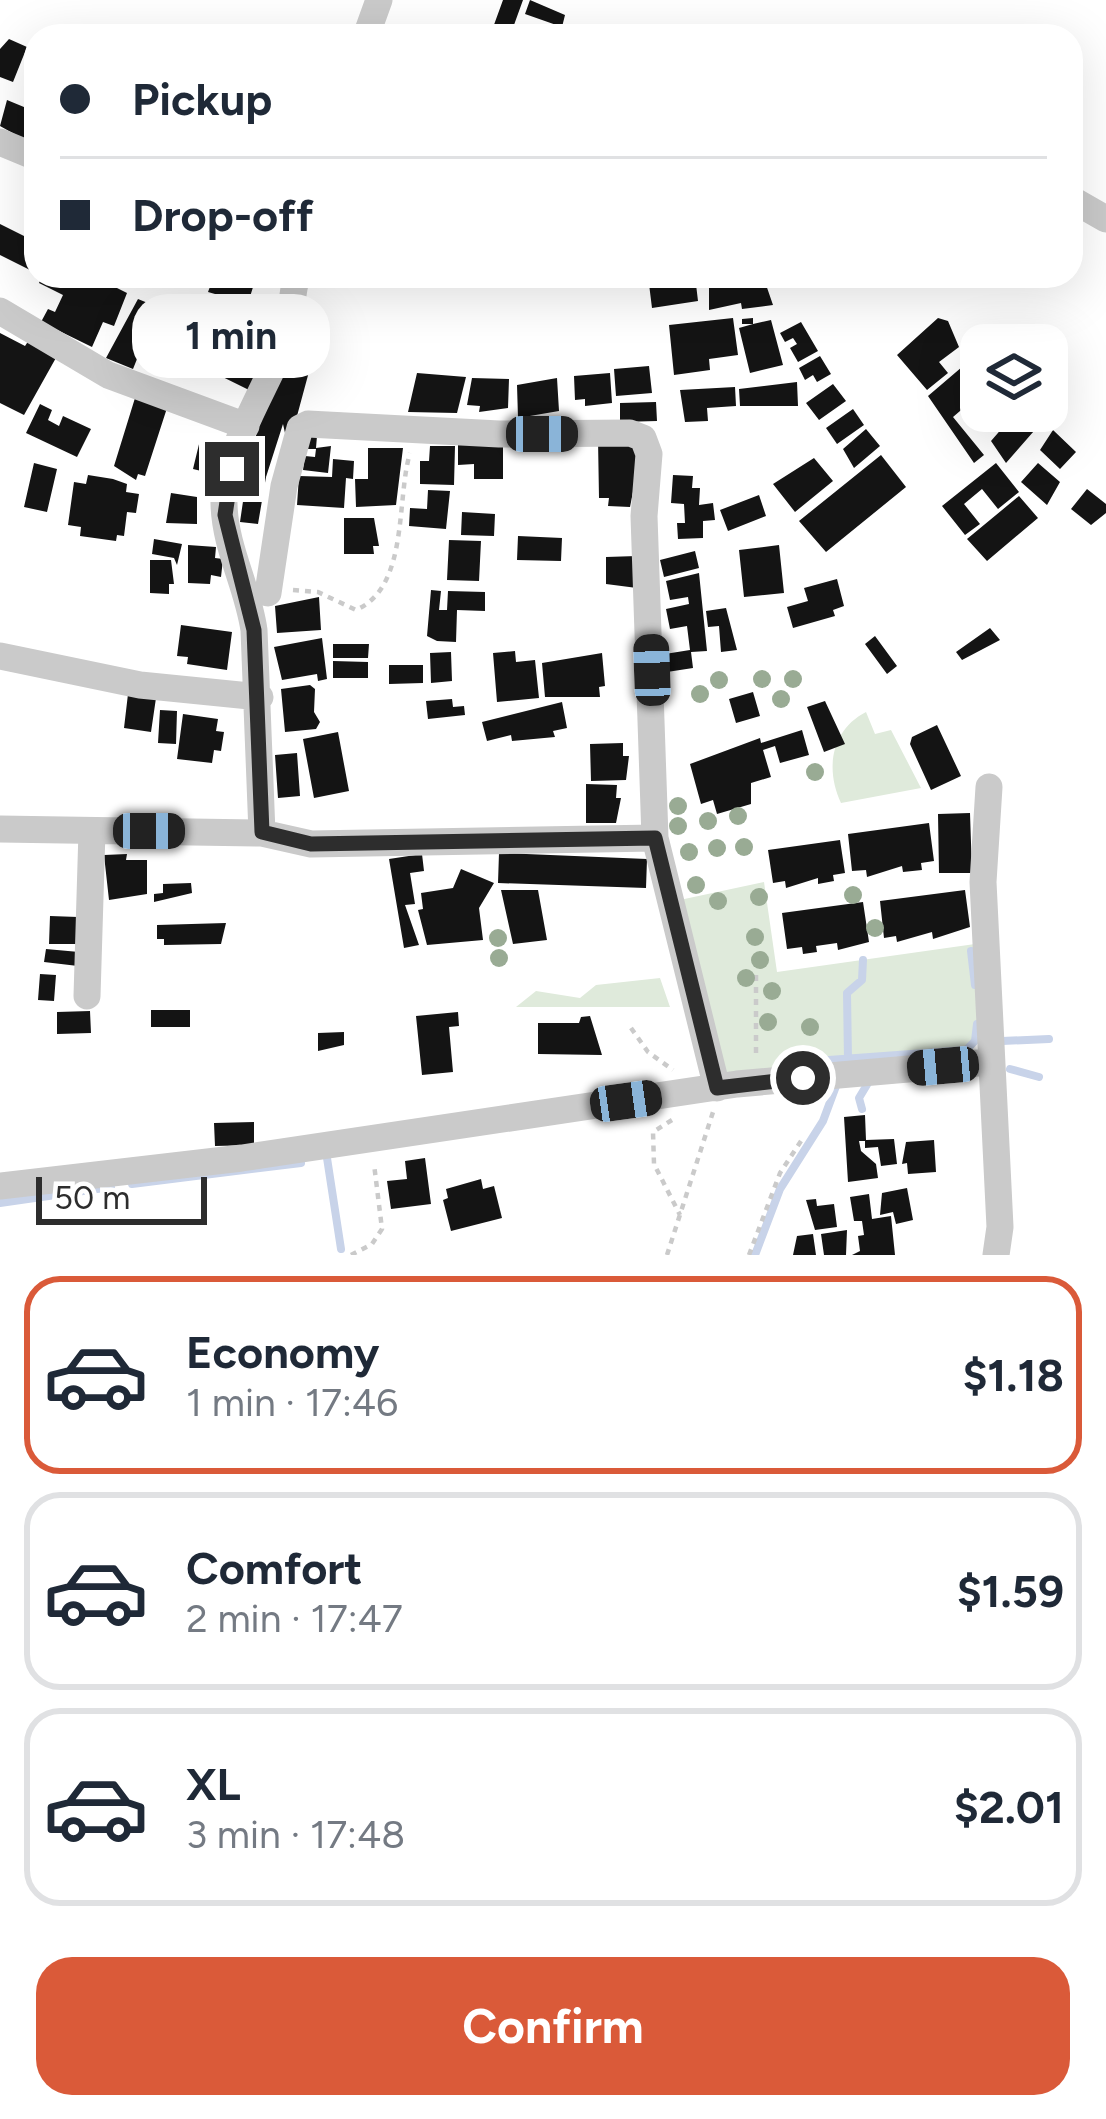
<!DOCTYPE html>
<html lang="en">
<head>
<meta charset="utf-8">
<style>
	:root { --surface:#fff; --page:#f2f2f3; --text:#1f2937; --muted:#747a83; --line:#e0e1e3; --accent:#da5a39 }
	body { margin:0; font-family:Figtree,sans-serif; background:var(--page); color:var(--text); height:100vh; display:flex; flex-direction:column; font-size:45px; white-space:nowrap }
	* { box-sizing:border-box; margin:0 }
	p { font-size:39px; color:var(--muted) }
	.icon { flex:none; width:66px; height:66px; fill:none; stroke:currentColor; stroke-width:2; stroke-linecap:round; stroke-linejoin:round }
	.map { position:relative; height:1255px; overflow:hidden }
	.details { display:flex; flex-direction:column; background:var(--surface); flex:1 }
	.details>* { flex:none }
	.top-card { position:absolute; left:24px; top:24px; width:1059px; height:264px; border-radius:36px; box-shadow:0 12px 48px #0002; display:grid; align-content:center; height:264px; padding:0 36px; background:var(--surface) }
	.buttons { position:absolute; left:960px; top:324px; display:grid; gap:24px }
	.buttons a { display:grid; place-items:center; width:108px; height:108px; border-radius:24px; background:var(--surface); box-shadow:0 12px 48px #0002; font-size:60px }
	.scale { position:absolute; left:36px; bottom:30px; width:171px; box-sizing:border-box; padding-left:12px; border:6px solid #2d2d2d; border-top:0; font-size:33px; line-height:42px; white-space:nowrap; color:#2d2d2d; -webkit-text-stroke:9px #fff; paint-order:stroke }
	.end { position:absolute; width:54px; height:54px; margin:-27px; border:15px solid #2d2d2d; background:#fff; box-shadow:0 0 0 6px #fff }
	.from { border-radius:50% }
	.bubble { position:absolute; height:84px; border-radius:36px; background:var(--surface); box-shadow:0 12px 48px #0002; font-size:39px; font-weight:700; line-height:84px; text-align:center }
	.car { position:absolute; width:36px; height:72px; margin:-36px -18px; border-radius:15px; box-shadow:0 0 9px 3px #0007; background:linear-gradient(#222 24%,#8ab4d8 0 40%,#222 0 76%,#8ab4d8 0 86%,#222 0) }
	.top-card b { display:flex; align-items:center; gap:42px; height:114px; font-size:45px }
	.top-card b+b { border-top:3px solid var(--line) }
	.top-card i { width:30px; height:30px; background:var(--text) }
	ul { padding:21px 0 0; list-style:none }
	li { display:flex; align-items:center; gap:36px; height:198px; margin:0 24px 18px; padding:0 12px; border:6px solid var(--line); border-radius:36px }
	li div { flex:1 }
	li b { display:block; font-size:45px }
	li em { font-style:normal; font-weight:700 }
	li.selected { border-color:var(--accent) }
	li>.icon { width:108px; height:108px; stroke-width:1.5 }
	.primary-button { display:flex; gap:24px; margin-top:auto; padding:24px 36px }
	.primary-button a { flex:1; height:138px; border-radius:36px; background:var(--accent); color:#fff; font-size:48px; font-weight:700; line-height:138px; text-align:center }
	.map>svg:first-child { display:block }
</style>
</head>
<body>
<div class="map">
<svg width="1106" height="1255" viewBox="0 0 1106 1255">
	<rect width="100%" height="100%" fill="#fff"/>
	<!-- green -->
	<path fill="#dfeadb" d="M866,712L875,734L891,730L921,788L841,803C825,769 831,730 866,712Z
		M764,882L777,972L975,944L979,1041L970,1052L722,1076L675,901Z
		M660,978L670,1007H516L536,991L580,998L596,985Z"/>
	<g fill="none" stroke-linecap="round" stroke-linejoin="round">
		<!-- stream -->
		<path stroke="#c8d3e9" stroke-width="8" d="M971,951L975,985
			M1002,1041L1049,1039
			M848,1059L847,993L862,980L863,960
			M815,1061L966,1050L975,1041L977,1024
			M1010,1069L1039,1077
			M862,1109L859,1098L868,1083
			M327,1158L341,1249
			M132,1184L301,1163
			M0,1203L111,1187
			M755,1255L780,1189L823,1121L836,1086"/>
	</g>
	<!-- building -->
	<path fill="#141414" d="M503,0H523L510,36L491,33Z
		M530,0L565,15L562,27L525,14Z
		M9,39L27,47L13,82L0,77V49Z
		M7,100L36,112L31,124L36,125V146L0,126Z
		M0,224L36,242L34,272L0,255Z
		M42,276H93L127,293L114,326L103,322L92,347L41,322L48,309L55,312L63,295L39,283Z
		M188,276H248L246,282L254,284L248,303L240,300L239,308L220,302L222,296L208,292L211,284L186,280Z
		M648,276H695L698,301L652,308Z
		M709,276H763L773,305L742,309L741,303L709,310Z
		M254,294L287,304L277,342L245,330Z
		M138,299L177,315L163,347L145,339L133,369L106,358Z
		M733,318L738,355L709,359L710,370L674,375L669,325Z
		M753,318V324L771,320L783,365L750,373L739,328L753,324H742V319Z
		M938,318L948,321L959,347L939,362L948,373L927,390L897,355Z
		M183,319L264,359L249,390L168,350Z
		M801,322L818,351L798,362L790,348L797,344L793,338L785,342L780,333Z
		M0,333L25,346L29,340L57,356L24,415L0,403Z
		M295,333L317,342L297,416L285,433L283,424L266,477L244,470L284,355L309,362L287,353Z
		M976,355L981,393L953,417L984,455L974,463L928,396Z
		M820,356L831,374L817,382L813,375L805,380L799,368Z
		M649,366L652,393L616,396L614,369Z
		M417,373L466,377L457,413L408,412Z
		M610,373L612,403L585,406V399L575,400L574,376Z
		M472,378L509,379L508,408L479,412L480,406L467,405Z
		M557,378L559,411L518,418L517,385Z
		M797,382L798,406H740L739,389Z
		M833,384L846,401L819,420L806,403Z
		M735,387L736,406L707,408L708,421L685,422L680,390Z
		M135,398L167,408L145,476L138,474L136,480L114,466Z
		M656,402L657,421L620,422V403Z
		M40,404L52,410L48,420L59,426L63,416L91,429L77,457L26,433Z
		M853,409L864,425L837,444L826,428Z
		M1017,411L1048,415L1006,463L991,441Z
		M866,429L880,446L854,468L843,449Z
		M1053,430L1076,452L1060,469L1040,450Z
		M307,436H317L316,448L331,446L328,473L303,470L305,456L315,457L316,449H306Z
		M598,439L643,442L630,507L608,506L609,498H599Z
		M200,440L230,447L222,476L193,469Z
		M503,442V479H474V464L458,465V444Z
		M430,446H455L454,485L420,484V461H429Z
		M368,448H403L396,505L356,507L355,479H368Z
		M881,455L906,487L826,552L799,521Z
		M814,458L833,481L795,512L773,484Z
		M333,459L354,461L353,479L346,478L344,508L297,505L299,476L332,477Z
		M34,463L57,469L47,512L24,507Z
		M996,463L1019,492L998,509L982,489L964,504L980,524L965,535L942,506Z
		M1038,463L1060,482L1047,505L1021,482Z
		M247,474L266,477L258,524L240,522Z
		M88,475L113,479L127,484L126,492L139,494L136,513L127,512L124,536L117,535L116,541L80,536L81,527L68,525L74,482L86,484Z
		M673,475L693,476L692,488H700L699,505L713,503L715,520L703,521V538L678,539L677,523H685L684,504L671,503Z
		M1087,489L1106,504V513L1091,525L1071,509Z
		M428,490L450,491L446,529L409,526L410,508L427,509Z
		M171,493L197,497V524L166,523Z
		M759,495L766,516L728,531L720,510Z
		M1019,496L1038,518L987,561L967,539Z
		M462,512L495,514L494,536L461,535Z
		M344,518H374L379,546H373L374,554H344Z
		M518,536L562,538L561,561L517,560Z
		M154,539L182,544L177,565L174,558L152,554Z
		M449,540L481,541L479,581L447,580Z
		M188,545L216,547L215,558L223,559L221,577L211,575L210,584L188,583Z
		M779,545L784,593L744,597L739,550Z
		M695,551L699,568L664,577L660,560Z
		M637,556V588L606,584V557Z
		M150,560H171L174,584H169V594L150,593Z
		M699,573L707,651L691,652L693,668L667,672L665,654L690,650L687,626L670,629L666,609L689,604L688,597L670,600L666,581Z
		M837,579L844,606L833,610L835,616L793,628L787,607L808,601L804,588Z
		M431,590L441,591L439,610H447L448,591L485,592V611L457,610L456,642L437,641L427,636Z
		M319,597L321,630L277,633L275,606Z
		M726,608L737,650L721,652L719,626L708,627L706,611Z
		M181,625L232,632L227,670L187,664L188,657L177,656Z
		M990,628L1000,640L962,660L956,652Z
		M875,636L897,666L887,674L865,644Z
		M322,638L327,679L318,681L317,674L282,680L274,647Z
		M333,644H369L368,658H333Z
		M515,651L516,662L535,660L539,698L497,702L493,653Z
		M451,652L452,681L431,683L430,653Z
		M602,653L605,686L599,687L600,697H545L542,663Z
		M333,661L368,662V678H333Z
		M389,665H423V683L389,684Z
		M310,685L315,689L314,712L320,722L316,729L285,732L281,689Z
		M753,692L760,716L736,723L729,699Z
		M128,694L156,698L151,732L124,728Z
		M452,699L453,707L464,706L465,715L428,719L426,701Z
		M825,701L845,744L824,752L807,707Z
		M562,702L567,728L553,731L555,737L512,741L511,735L487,741L482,722Z
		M160,710L177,711L176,744L158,743Z
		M183,714L218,719L216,731L224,732L221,751L214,750L212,763L177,759Z
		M937,725L961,776L931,790L910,744L912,737Z
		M802,730L809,755L780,763L775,746L763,750L771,777L751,783V804L717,814L713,800L701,804L690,764L760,738L761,743Z
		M338,732L349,791L314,798L303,739Z
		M623,743V756H629L626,780L591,781L590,744Z
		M297,753L300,796L278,798L275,755Z
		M586,784L617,785L616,798H621L616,823H586Z
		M970,813L972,873H939L938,814Z
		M929,823L934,861L921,863L922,870L903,872L902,866L867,877L866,870L852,871L848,834Z
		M840,840L845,873L833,875L834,881L818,884V878L786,888L785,881L773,883L768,850Z
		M499,853L647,859L646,888L498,883Z
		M127,854L126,860H147V894L109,900L104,855Z
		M422,854L424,871L410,873L415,904L405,905L419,945L404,948L389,859Z
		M461,869L494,883L479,908L483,940L427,945L418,910L423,909L421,893L453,888Z
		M191,883L192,893L154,902V894L163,893V884Z
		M501,890H538L547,940L513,944Z
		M965,890L970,927L933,939L932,932L897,942L896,936L884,938L880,901Z
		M863,902L869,942L838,950L837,943L816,946L817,952L803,954L802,947L787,949L782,913Z
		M50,916L78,917V944H49Z
		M226,923L221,944L164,945V939H157V925Z
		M46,949L79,952L78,966L44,962Z
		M40,974L56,975L54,1001L38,1000Z
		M151,1010H190V1027H151Z
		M90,1011L91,1033L57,1034V1012Z
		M458,1012L459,1026L449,1027L453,1072L422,1075L416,1016Z
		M590,1016L602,1055L538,1054V1023H579L581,1017Z
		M344,1032V1045L318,1051V1033Z
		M865,1115L866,1140L894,1139L897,1164L881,1166L878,1147L865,1148V1141H859L861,1151L876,1164L878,1178L848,1182L844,1117Z
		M254,1122V1145L215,1146L214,1123Z
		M934,1140L936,1172L908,1174L907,1163L902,1164L906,1142Z
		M425,1158L431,1204L391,1209L387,1181L407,1179L405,1161Z
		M481,1179L483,1189L494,1186L502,1218L451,1231L443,1200L448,1198L446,1189Z
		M907,1188L913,1220L896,1224L893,1212L880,1215L882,1193Z
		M869,1194L872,1219L891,1216L895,1255H852L860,1251L858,1236L864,1235L862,1221H854L850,1197Z
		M816,1199L817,1206L834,1204L837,1227L815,1230L806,1200Z
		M847,1230L846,1255H824L821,1234Z
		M813,1234L816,1255H793L797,1236Z"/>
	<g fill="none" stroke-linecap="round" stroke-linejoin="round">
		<!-- path -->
		<path stroke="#cacaca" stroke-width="4.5" stroke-dasharray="6 6" stroke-linecap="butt" d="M293,590L318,592L356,610C409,587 396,500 410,453
			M756,975V1059
			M631,1028L648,1052L673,1070
			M672,1120L653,1132L654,1164L680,1215
			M351,1255L372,1244L382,1229L374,1164
			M667,1255L713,1112
			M749,1255L780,1173L801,1141"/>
		<!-- minor -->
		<path stroke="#cacaca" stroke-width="27" d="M366,36L379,0
			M0,142L36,157
			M1071,199L1106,219
			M0,311L108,375L246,426
			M268,593L284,486L300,428L308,424L499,434L630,433L643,438L649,454L644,516L655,838L717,1088
			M0,656L140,685L260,697
			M989,787L983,882L1000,1227L996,1255
			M0,829L262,833L311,844L655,838
			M262,833L254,630C248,587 225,548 224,504C223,453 267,387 285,340C293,320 290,297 297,276
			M87,996L92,831
			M0,1186L242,1158L737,1084L989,1062"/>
	</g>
	<!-- trees -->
	<g fill="#99ab94">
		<circle cx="762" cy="679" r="9"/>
		<circle cx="793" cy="679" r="9"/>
		<circle cx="719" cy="680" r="9"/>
		<circle cx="700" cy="694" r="9"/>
		<circle cx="781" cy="699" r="9"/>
		<circle cx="815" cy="772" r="9"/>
		<circle cx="678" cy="806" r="9"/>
		<circle cx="738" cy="816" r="9"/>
		<circle cx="708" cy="821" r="9"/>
		<circle cx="678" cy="826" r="9"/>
		<circle cx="744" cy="847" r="9"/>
		<circle cx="717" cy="848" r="9"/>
		<circle cx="689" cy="852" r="9"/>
		<circle cx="696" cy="885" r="9"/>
		<circle cx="853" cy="895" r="9"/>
		<circle cx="759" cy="897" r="9"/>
		<circle cx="718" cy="901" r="9"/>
		<circle cx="875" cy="928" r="9"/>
		<circle cx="755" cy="937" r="9"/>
		<circle cx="498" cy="938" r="9"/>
		<circle cx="499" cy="958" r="9"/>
		<circle cx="760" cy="960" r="9"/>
		<circle cx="746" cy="978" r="9"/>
		<circle cx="772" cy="991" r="9"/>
		<circle cx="768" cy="1022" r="9"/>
		<circle cx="810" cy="1027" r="9"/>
	</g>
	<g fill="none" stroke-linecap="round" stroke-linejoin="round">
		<!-- route -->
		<path stroke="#2d2d2d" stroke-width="15" d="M232,469L225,515L254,630L262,832L311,844L655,838L717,1088L803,1078"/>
	</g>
</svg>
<div class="buttons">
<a><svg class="icon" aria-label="layers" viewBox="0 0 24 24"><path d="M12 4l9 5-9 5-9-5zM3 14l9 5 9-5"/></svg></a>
</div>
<div class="scale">50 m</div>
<i class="end from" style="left:803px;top:1078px"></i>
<i class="end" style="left:232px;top:469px"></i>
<div class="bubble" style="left:132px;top:294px;width:198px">1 min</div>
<i class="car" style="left:542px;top:434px;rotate:90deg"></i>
<i class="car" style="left:652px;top:670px;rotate:358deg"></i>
<i class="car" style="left:149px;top:831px;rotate:90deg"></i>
<i class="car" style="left:943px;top:1066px;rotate:265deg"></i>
<i class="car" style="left:626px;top:1101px;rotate:82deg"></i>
<div class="top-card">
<b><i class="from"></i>Pickup</b>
<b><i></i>Drop-off</b>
</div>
</div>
<section class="details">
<ul>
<li class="selected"><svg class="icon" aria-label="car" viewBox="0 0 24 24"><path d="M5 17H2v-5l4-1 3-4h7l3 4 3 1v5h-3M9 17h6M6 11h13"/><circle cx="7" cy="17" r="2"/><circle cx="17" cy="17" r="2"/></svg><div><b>Economy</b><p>1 min · 17:46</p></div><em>$1.18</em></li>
<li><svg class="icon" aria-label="car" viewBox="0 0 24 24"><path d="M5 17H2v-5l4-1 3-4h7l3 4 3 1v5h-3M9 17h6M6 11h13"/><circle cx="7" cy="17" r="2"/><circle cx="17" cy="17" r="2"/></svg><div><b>Comfort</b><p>2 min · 17:47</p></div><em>$1.59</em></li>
<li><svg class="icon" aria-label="car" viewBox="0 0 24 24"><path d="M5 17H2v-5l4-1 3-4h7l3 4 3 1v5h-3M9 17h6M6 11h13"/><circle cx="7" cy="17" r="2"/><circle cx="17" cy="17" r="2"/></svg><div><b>XL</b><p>3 min · 17:48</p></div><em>$2.01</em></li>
</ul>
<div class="primary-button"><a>Confirm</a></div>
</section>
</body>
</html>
